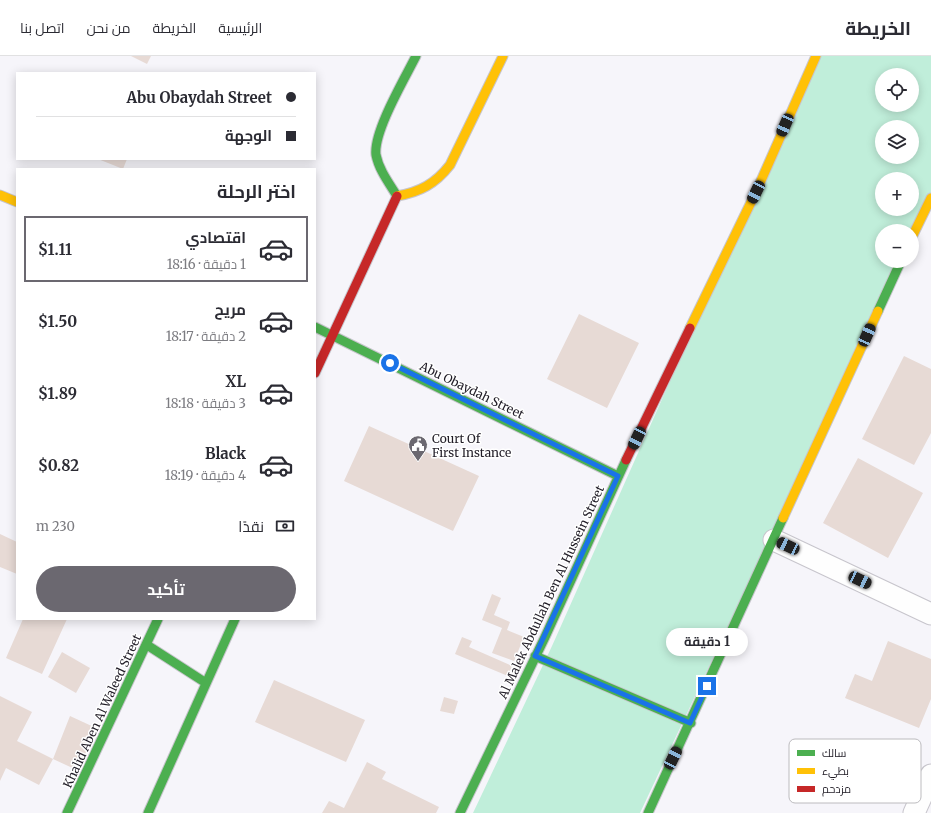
<!DOCTYPE html>
<html lang="ar">
<head>
<meta charset="utf-8">
<style>
	:root { --surface:#fff; --page:#f7f7f7; --text:#2b2b33; --muted:#7c7c81; --line:#e1e1e2; --accent:#6b6870 }
	body { margin:0; font-family:Merriweather,Cairo,serif; background:var(--page); color:var(--text); direction:rtl; height:100vh; display:flex; flex-direction:column; font-size:15px; white-space:nowrap }
	* { box-sizing:border-box; margin:0 }
	p { font-size:13px; color:var(--muted) }
	.icon { flex:none; width:22px; height:22px; fill:none; stroke:currentColor; stroke-width:2; stroke-linecap:round; stroke-linejoin:round }
	.map { position:relative; flex:1; overflow:hidden; direction:ltr }
	.sheet { position:absolute; left:16px; top:112px; width:300px; height:452px; display:flex; flex-direction:column; background:var(--surface); border-radius:0px; box-shadow:0 2px 10px #0003; direction:rtl }
	.sheet>* { flex:none }
	.hud { position:absolute; left:16px; top:16px; width:300px; height:88px; border-radius:0px; box-shadow:0 2px 10px #0003; direction:rtl; display:grid; align-content:center; height:88px; padding:0 20px; background:var(--surface) }
	.controls { position:absolute; left:875px; top:12px; display:grid; gap:8px }
	.controls a { display:grid; place-items:center; width:44px; height:44px; border-radius:50%; background:var(--surface); box-shadow:0 2px 10px #0003; font-size:20px }
	.end { position:absolute; width:18px; height:18px; margin:-9px; border:5px solid #1a73e8; background:#fff; box-shadow:0 0 0 2px #fff }
	.from { border-radius:50% }
	.bubble { position:absolute; height:28px; border-radius:14px; background:var(--surface); box-shadow:0 2px 10px #0003; font-size:13px; font-weight:700; line-height:28px; text-align:center; direction:rtl }
	.car { position:absolute; width:12px; height:24px; margin:-12px -6px; border-radius:5px; box-shadow:0 0 3px 1px #0007; background:linear-gradient(#222 24%,#8ab4d8 0 40%,#222 0 76%,#8ab4d8 0 86%,#222 0) }
	.hud b { display:flex; align-items:center; gap:14px; height:38px; font-size:15px }
	.hud b+b { border-top:1px solid var(--line) }
	.hud i { width:10px; height:10px; background:var(--text) }
	ul { padding:0; list-style:none }
	li { display:flex; align-items:center; gap:12px; height:66px; margin:0 8px 6px; padding:0 12px; border:2px solid transparent; border-radius:0px }
	li div { flex:1 }
	li b { display:block; font-size:15px }
	li em { font-style:normal; font-weight:700 }
	li.active { border-color:var(--accent) }
	li>.icon { width:36px; height:36px; stroke-width:1.5 }
	h2 { padding:0 20px; font-size:18px; line-height:48px }
	.pay { display:flex; align-items:center; gap:10px; height:44px; padding:0 20px; font-size:15px }
	.pay p { margin-inline-start:auto }
	.action { display:flex; gap:8px; margin-top:auto; padding:8px 20px }
	.action a { flex:1; height:46px; border-radius:24px; background:var(--accent); color:#fff; font-size:16px; font-weight:700; line-height:46px; text-align:center }
	header { display:flex; align-items:center; gap:24px; box-sizing:border-box; height:56px; padding:0 20px; background:var(--surface); border-bottom:1px solid var(--line) }
	header strong { font-size:19px }
	nav { display:flex; gap:22px; margin-inline-start:auto; font-size:14px }
	.map>svg:first-child { display:block }
</style>
</head>
<body>
<header>
<strong>الخريطة</strong>
<nav><a>الرئيسية</a><a>الخريطة</a><a>من نحن</a><a>اتصل بنا</a></nav>
</header>
<div class="map">
<svg width="931" height="757" viewBox="0 0 931 757">
	<rect width="100%" height="100%" fill="#f6f5fa"/>
	<!-- green -->
	<path fill="#c0eeda" fill-rule="evenodd" d="M815,0H931V141L912,175H882V205H900L640,757H473L552,590ZM882,19H912V49H882ZM882,71H912V101H882ZM882,123H912V153H882Z"/>
	<!-- building -->
	<path fill="#e7dad5" d="M131,0H151L147,8Z
		M98,103H127L123,113Z
		M579,258L639,287L607,352L547,323Z
		M904,300L931,313V377L914,409L862,383Z
		M369,370L479,420L453,475L344,425Z
		M858,402L923,437L888,502L823,467Z
		M0,478L17,486V518L0,511Z
		M492,538L501,542L494,559L510,566L507,574L524,581L514,605L492,597L502,572L482,564Z
		M23,563H67L42,618L6,602Z
		M462,581L472,585L469,591L512,610L508,620L455,598Z
		M888,585L931,603V643L919,672L845,642L855,618L872,625Z
		M62,596L90,612L76,637L48,621Z
		M274,624L365,664L346,706L255,666Z
		M0,640L32,656L17,685L53,703L39,729L6,712L0,725Z
		M444,641L458,645L454,658L440,655Z
		M70,660L96,672L79,715L53,703Z
		M367,706L386,716L382,723L439,751L436,757H322L329,745L344,752Z"/>
	<g fill="none" stroke-linecap="round" stroke-linejoin="round">
		<defs>
			<path id="street" d="M774,484L931,558
				M914,757L931,719"/>
			<path id="fast" d="M397,140C389,127 379,114 376,99C373,76 405,22 416,0
				M878,255L901,205
				M315,271L618,420
				M147,589L206,627
				M535,600L691,667
				M67,757L158,563
				M148,757L235,563
				M460,757L545,581L626,404
				M648,757L783,462"/>
			<path id="slow" d="M0,139L17,146
				M397,140C420,136 435,128 450,109L503,0
				M912,181L931,142
				M690,272L756,136L816,0
				M783,462L878,255"/>
			<path id="jam" d="M315,317L397,140
				M626,404L690,272"/>
		</defs>
		<!-- street casing -->
		<use href="#street" stroke="#c7c5cc" stroke-width="23"/>
		<!-- fast casing -->
		<use href="#fast" stroke="#c7c5cc" stroke-width="11"/>
		<!-- slow casing -->
		<use href="#slow" stroke="#c7c5cc" stroke-width="11"/>
		<!-- jam casing -->
		<use href="#jam" stroke="#c7c5cc" stroke-width="11"/>
		<!-- street -->
		<use href="#street" stroke="#fefefe" stroke-width="21"/>
		<!-- fast -->
		<use href="#fast" stroke="#4caf50" stroke-width="9"/>
		<!-- slow -->
		<use href="#slow" stroke="#ffc107" stroke-width="9"/>
		<!-- jam -->
		<use href="#jam" stroke="#c62828" stroke-width="9"/>
	</g>
	<g fill="none" stroke-linecap="round" stroke-linejoin="round">
		<!-- route -->
		<path stroke="#1a73e8" stroke-width="5" d="M390,307L618,420L535,600L690,667L707,630"/>
	</g>
	<!-- icons -->
	<defs>
		<symbol id="civic-pin" viewBox="-11 -11 22 30"><path d="M0 17L-7.5 6A9.5 9.5 0 1 1 7.5 6Z" fill="#6b6870" stroke="#fff"/><path d="M-.6-6.5H3V-4.5H.6V-3L4-1V1h2V6H-6V1h2V-1L-.6-3ZM-1.2 2.5V6h2.4V2.5Z" fill="#fff"/></symbol>
	</defs>
	<g fill-rule="evenodd">
		<use href="#civic-pin" x="407" y="378" width="22" height="30"/>
	</g>
	<g text-anchor="middle" dominant-baseline="central" stroke-width="3" stroke-linejoin="round" paint-order="stroke">
		<!-- street labels -->
		<g font-size="12" fill="#201c26" stroke="#fff">
			<text transform="translate(472 334) rotate(26)">Abu Obaydah Street</text>
			<text transform="translate(551 536) rotate(-65)">Al Malek Abdullah Ben Al Hussein Street</text>
			<text transform="translate(102 655) rotate(-65)">Khalid Aben Al Waleed Street</text>
		</g>
		<!-- poi labels -->
		<g font-size="12" fill="#201c26" stroke="#fff" text-anchor="start">
			<text x="432" y="382">Court Of<tspan x="432" dy="14">First Instance</tspan></text>
		</g>
	</g>
	<!-- legend -->
	<rect x="789" y="683" width="132" height="64" rx="6" fill="#fff" stroke="#bcbbbe" stroke-width="1"/>
	<rect x="797" y="694" width="18" height="6" fill="#4caf50"/>
	<rect x="797" y="712" width="18" height="6" fill="#ffc107"/>
	<rect x="797" y="730" width="18" height="6" fill="#c62828"/>
	<g font-size="11" fill="#201c26">
		<text x="822" y="701">سالك</text>
		<text x="822" y="719">بطيء</text>
		<text x="822" y="737">مزدحم</text>
	</g>
</svg>
<div class="controls">
<a><svg class="icon" aria-label="locate" viewBox="0 0 24 24"><circle cx="12" cy="12" r="6"/><path d="M12 2v4M12 18v4M2 12h4M18 12h4"/></svg></a>
<a><svg class="icon" aria-label="layers" viewBox="0 0 24 24"><path d="M12 4l9 5-9 5-9-5zM3 14l9 5 9-5"/></svg></a>
<a>+</a>
<a>−</a>
</div>
<i class="end from" style="left:390px;top:307px"></i>
<i class="end" style="left:707px;top:630px"></i>
<div class="bubble" style="left:666px;top:572px;width:82px">1 دقيقة</div>
<i class="car" style="left:785px;top:69px;rotate:204deg"></i>
<i class="car" style="left:756px;top:136px;rotate:206deg"></i>
<i class="car" style="left:867px;top:279px;rotate:24deg"></i>
<i class="car" style="left:637px;top:382px;rotate:206deg"></i>
<i class="car" style="left:788px;top:490px;rotate:295deg"></i>
<i class="car" style="left:860px;top:524px;rotate:115deg"></i>
<i class="car" style="left:673px;top:702px;rotate:26deg"></i>
<div class="hud">
<b><i class="from"></i>Abu Obaydah Street</b>
<b><i></i>الوجهة</b>
</div>
<section class="sheet">
<h2>اختر الرحلة</h2>
<ul>
<li class="active"><svg class="icon" aria-label="car" viewBox="0 0 24 24"><path d="M5 17H2v-5l4-1 3-4h7l3 4 3 1v5h-3M9 17h6M6 11h13"/><circle cx="7" cy="17" r="2"/><circle cx="17" cy="17" r="2"/></svg><div><b>اقتصادي</b><p>1 دقيقة · 18:16</p></div><em>$1.11</em></li>
<li><svg class="icon" aria-label="car" viewBox="0 0 24 24"><path d="M5 17H2v-5l4-1 3-4h7l3 4 3 1v5h-3M9 17h6M6 11h13"/><circle cx="7" cy="17" r="2"/><circle cx="17" cy="17" r="2"/></svg><div><b>مريح</b><p>2 دقيقة · 18:17</p></div><em>$1.50</em></li>
<li><svg class="icon" aria-label="car" viewBox="0 0 24 24"><path d="M5 17H2v-5l4-1 3-4h7l3 4 3 1v5h-3M9 17h6M6 11h13"/><circle cx="7" cy="17" r="2"/><circle cx="17" cy="17" r="2"/></svg><div><b>XL</b><p>3 دقيقة · 18:18</p></div><em>$1.89</em></li>
<li><svg class="icon" aria-label="car" viewBox="0 0 24 24"><path d="M5 17H2v-5l4-1 3-4h7l3 4 3 1v5h-3M9 17h6M6 11h13"/><circle cx="7" cy="17" r="2"/><circle cx="17" cy="17" r="2"/></svg><div><b>Black</b><p>4 دقيقة · 18:19</p></div><em>$0.82</em></li>
</ul>
<div class="pay"><svg class="icon" aria-label="cash" viewBox="0 0 24 24"><path d="M3 7h18v10H3z"/><circle cx="12" cy="12" r="2"/></svg>نقدًا<p>230 m</p></div>
<div class="action"><a>تأكيد</a></div>
</section>
</div>
</body>
</html>
